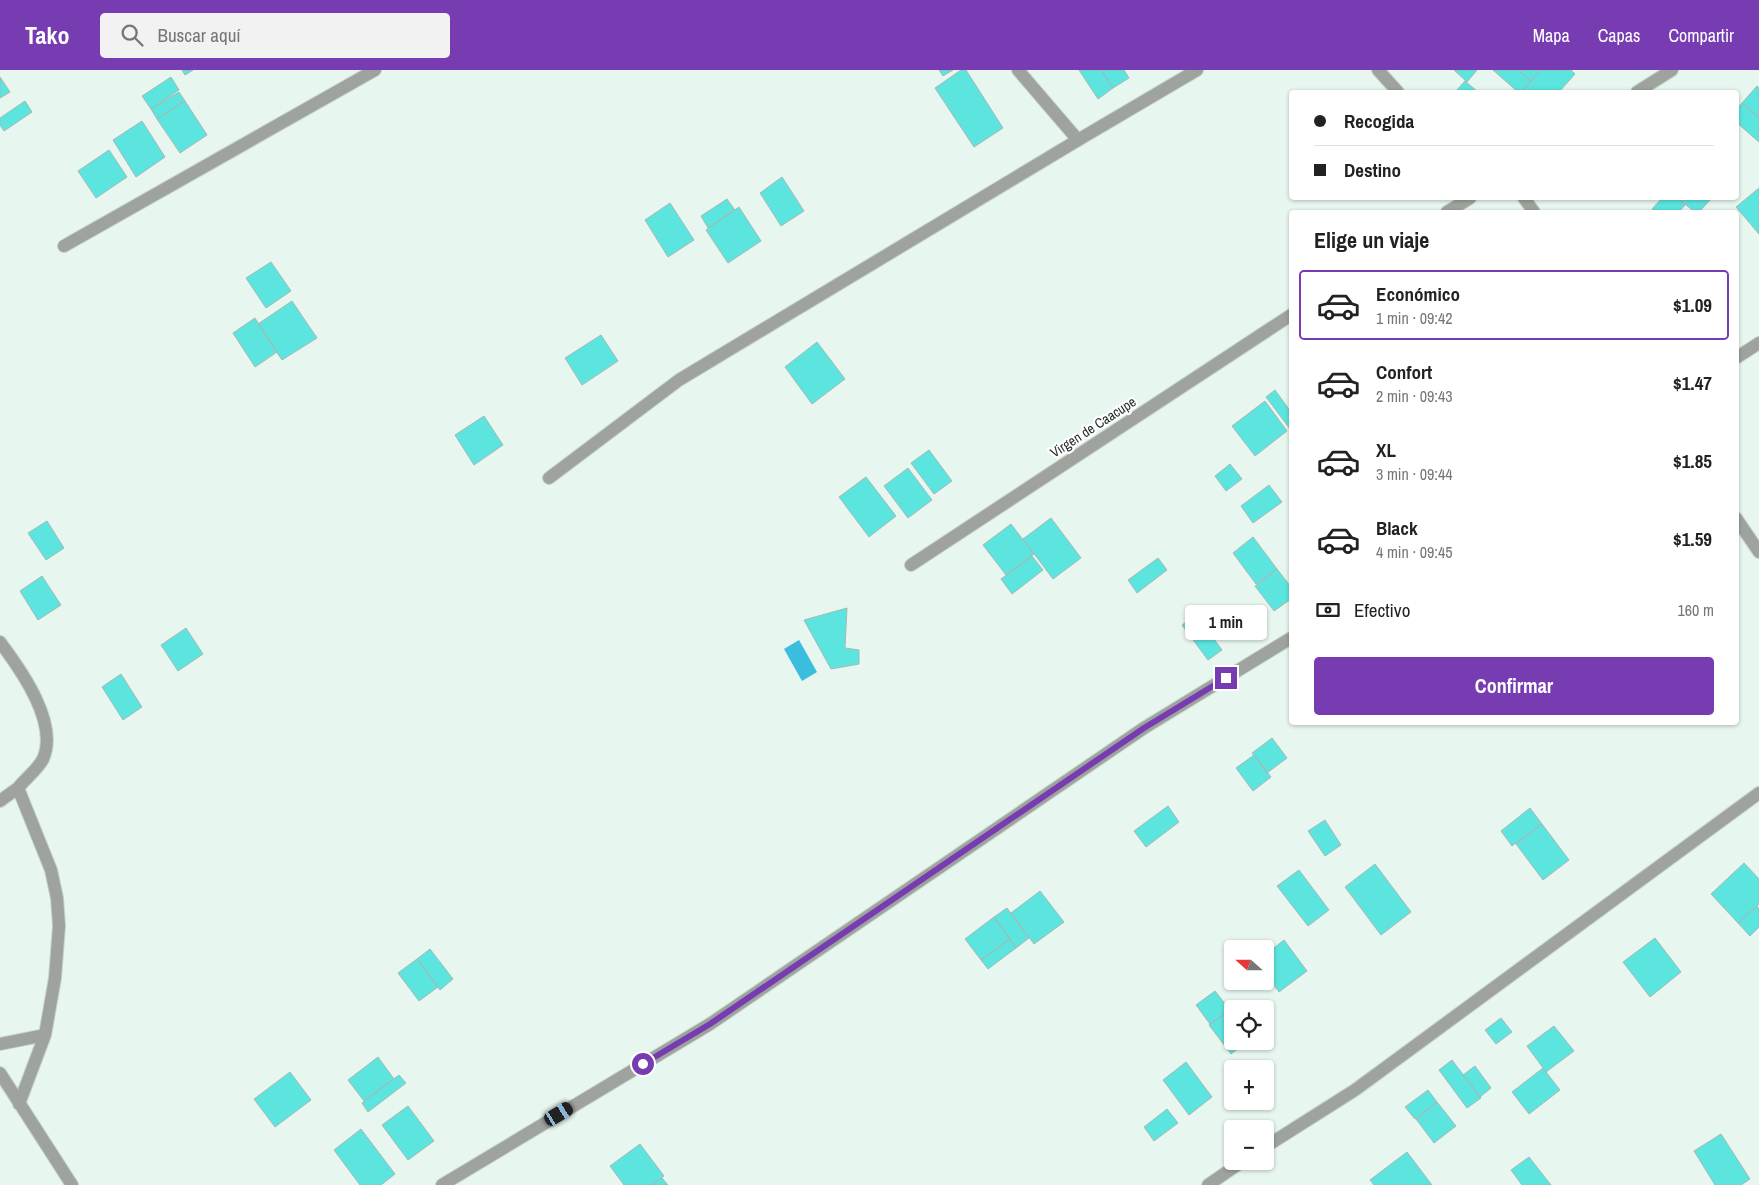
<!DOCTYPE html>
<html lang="es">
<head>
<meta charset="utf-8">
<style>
	:root { --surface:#fff; --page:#f2f2f2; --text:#222; --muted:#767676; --line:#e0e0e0; --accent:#783cb2 }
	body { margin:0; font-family:"Archivo Narrow",sans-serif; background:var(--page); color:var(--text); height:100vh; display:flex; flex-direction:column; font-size:19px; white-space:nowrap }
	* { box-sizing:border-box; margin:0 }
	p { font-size:16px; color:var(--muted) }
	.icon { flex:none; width:28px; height:28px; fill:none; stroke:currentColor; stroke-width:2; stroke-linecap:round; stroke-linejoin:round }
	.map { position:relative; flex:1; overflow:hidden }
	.side { position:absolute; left:1289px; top:140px; width:450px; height:515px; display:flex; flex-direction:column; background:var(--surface); border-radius:5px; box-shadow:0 1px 4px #0004 }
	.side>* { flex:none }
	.hud { position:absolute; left:1289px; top:20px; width:450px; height:110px; border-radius:5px; box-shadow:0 1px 4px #0004; display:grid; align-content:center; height:110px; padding:0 25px; background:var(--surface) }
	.needle { width:32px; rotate:291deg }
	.tools { position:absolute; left:1224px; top:870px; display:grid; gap:10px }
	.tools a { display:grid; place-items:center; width:50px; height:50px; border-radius:5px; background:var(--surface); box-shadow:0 1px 4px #0004; font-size:25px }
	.end { position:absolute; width:22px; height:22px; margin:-11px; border:6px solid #783cb2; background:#fff; box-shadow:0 0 0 2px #fff }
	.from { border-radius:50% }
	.bubble { position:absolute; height:35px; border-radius:5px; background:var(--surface); box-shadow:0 1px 4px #0004; font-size:16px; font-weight:800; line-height:35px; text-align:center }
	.car { position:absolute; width:15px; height:30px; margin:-15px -8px; border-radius:6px; box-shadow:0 0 4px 1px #0007; background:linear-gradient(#222 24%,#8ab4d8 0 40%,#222 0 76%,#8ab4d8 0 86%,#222 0) }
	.hud b { display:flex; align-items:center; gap:18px; height:48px; font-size:19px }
	.hud b+b { border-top:1px solid var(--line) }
	.hud i { width:12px; height:12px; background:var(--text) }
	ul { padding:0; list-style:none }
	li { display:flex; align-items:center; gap:15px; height:70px; margin:0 10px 8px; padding:0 15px; border:2px solid transparent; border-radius:5px }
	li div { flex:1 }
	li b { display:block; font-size:19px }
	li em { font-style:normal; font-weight:800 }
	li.selected { border-color:var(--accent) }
	li>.icon { width:45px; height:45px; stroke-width:1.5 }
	h2 { padding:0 25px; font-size:22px; line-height:60px }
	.pay { display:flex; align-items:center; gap:12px; height:55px; padding:0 25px; font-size:19px }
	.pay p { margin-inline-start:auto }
	.cta { display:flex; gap:10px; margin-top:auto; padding:10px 25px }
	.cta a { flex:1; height:58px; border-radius:5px; background:var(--accent); color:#fff; font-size:20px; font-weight:800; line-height:58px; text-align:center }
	header { display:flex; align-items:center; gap:30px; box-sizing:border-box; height:70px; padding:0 25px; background:var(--accent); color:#fff }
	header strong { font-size:24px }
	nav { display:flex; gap:28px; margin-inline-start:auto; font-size:18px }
	.search { width:350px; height:45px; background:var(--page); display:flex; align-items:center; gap:12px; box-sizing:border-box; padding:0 18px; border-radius:5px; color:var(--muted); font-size:19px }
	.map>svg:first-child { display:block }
</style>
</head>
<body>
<header>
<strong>Tako</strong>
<div class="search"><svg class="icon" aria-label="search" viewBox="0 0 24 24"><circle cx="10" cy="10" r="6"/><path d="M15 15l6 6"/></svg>Buscar aquí</div>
<nav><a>Mapa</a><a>Capas</a><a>Compartir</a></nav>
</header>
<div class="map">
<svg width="1759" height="1115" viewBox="0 0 1759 1115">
	<rect width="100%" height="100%" fill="#e7f6ee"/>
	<!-- water -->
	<path fill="#3bbdde" d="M799,570L817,602L802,611L784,579Z"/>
	<!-- building -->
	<path fill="#5be5de" stroke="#a6b8b6" d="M182,0H193L185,5Z
		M939,0H953L943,6Z
		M961,0H966L1003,58L974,77L935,18Z
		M1079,0H1101L1113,18L1098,29Z
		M1101,0H1124L1129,8L1113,18Z
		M1454,0H1477L1467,12Z
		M1493,0H1518L1531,11L1521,22H1518Z
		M1518,0H1541L1531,11Z
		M1541,0H1571L1575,4L1559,22H1521Z
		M0,7L10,22L0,28Z
		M171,7L179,20L151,39L142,26Z
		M1465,11L1478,22H1455Z
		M1757,16L1759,18V48L1742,33Z
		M179,22L185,31L157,49L151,39Z
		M25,31L32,42L4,61L0,55V48Z
		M185,31L207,65L180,83L157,49Z
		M1742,33L1759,48V72L1736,52V40Z
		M142,51L165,87L136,107L113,70Z
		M109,80L127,107L96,128L78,101Z
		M782,107L804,141L781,156L760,123Z
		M1759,118V164L1736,137Z
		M1662,128H1677L1685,135L1679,142H1656L1652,139Z
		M1677,128H1712L1699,142H1695Z
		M727,129L735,140L708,158L701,146Z
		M670,133L694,170L668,187L645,150Z
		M739,137L761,171L728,193L706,160Z
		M271,192L291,221L266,238L246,208Z
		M292,231L317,268L282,290L258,254Z
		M255,248L277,282L255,297L233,263Z
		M601,265L618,291L582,315L565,288Z
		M817,272L845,309L812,334L785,297Z
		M1275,320L1291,342L1290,359L1266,327Z
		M1265,331L1287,361L1255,386L1232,356Z
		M484,346L503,375L474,395L455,365Z
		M929,380L952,411L934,424L911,393Z
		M1230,394L1242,409L1226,421L1215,406Z
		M908,398L932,430L908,448L884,416Z
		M866,407L896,446L869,467L839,427Z
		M1269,415L1282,432L1253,453L1241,436Z
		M1051,448L1081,488L1053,509L1023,469Z
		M47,451L64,478L46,490L28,463Z
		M1011,454L1034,484L1006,505L983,475Z
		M1253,467L1277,499L1256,514L1233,483Z
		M1032,486L1043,500L1012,524L1001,509Z
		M1158,488L1167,500L1137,523L1128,510Z
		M1277,499L1291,517V529L1274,541L1255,516Z
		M42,506L61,535L38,550L20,521Z
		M847,538L845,578L859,580V594L831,599L804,550Z
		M1196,545L1222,580L1208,590L1182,555Z
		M186,558L203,584L178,601L161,575Z
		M121,604L142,637L123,650L102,617Z
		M1272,668L1287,688L1267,703L1252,683Z
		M1254,685L1271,707L1253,721L1236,698Z
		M1168,736L1179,752L1146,777L1134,761Z
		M1530,738L1542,754L1512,776L1501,761Z
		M1325,750L1341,775L1325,786L1308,761Z
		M1542,754L1569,790L1543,810L1516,774Z
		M1744,793L1759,809V834L1738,853L1711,824Z
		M1375,794L1411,842L1381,865L1345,817Z
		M1299,800L1329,840L1308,856L1277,816Z
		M1040,821L1064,852L1034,874L1011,843Z
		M1757,836L1759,839V857L1750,866L1738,853Z
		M1007,838L1029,868L1016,878L994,847Z
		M994,847L1010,869L981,890L965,869Z
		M1655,868L1681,902L1650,927L1623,892Z
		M1010,869L1016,878L988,899L981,890Z
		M1284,870L1307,901L1279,922L1265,903V885Z
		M430,879L453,909L440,920L417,889Z
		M417,889L438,917L419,931L398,903Z
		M1215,921L1230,940L1210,954L1196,935Z
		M1230,940L1232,944V971H1248L1231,984L1209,955Z
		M1501,948L1512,962L1496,974L1485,960Z
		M1554,956L1574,981L1546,1002L1527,976Z
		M378,987L394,1009L364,1031L348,1010Z
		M1452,990L1481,1028L1467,1038L1439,1000Z
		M1186,992L1212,1027L1189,1045L1163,1010Z
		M1475,996L1491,1018L1480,1027L1463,1005Z
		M1543,998L1560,1020L1529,1044L1512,1022Z
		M290,1002L311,1030L275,1057L254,1029Z
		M399,1005L406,1013L368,1042L362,1033Z
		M1428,1020L1437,1032L1415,1049L1405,1037Z
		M1437,1032L1456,1056L1434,1073L1416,1049Z
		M408,1036L434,1071L408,1090L382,1055Z
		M1167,1039L1178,1053L1154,1071L1144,1057Z
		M361,1059L395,1104L381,1115H360L334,1080Z
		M1721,1064L1750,1109L1741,1115H1715L1694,1081Z
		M640,1074L664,1106L652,1115H624L610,1096Z
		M1407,1082L1432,1115H1374L1370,1110Z
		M1529,1087L1551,1115H1522L1511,1100Z
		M662,1108L668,1115H652Z"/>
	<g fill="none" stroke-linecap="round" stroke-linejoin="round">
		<defs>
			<path id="lane" d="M64,176L375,0
				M549,408L679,310L1078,70"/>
			<path id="street" d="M1018,0L1078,70L1197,0
				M1378,0L1398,22
				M1637,22L1672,0
				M1524,128L1534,142
				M1447,142L1470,128
				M1736,288L1759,273
				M1736,448L1759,482
				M911,495L1291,245
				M0,572C21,600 59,653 43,689C38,699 25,709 18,718L51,800L57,828L59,856L55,908L45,965L19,1034
				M0,731L18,718
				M0,974L45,965
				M0,1003L72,1115
				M1265,1077L1355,1020L1759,723
				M442,1115L710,954L1144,658L1291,568
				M1208,1115L1243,1091"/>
		</defs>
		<!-- lane casing -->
		<use href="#lane" stroke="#c5d2cb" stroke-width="14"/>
		<!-- street casing -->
		<use href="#street" stroke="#c5d2cb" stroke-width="14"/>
		<!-- lane -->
		<use href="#lane" stroke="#9fa39d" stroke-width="12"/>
		<!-- street -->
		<use href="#street" stroke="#9fa39d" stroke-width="12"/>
	</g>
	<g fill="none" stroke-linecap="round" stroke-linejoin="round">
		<!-- route -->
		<path stroke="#783cb2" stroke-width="6" d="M643,994L710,954L1144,658L1226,608"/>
	</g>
	<g text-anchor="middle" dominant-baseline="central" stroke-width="4.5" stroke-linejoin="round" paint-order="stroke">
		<!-- street labels -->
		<g font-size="14" fill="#282e2b" stroke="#fff">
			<text transform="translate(1093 357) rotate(-33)">Virgen de Caacupe</text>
		</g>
	</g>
</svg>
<div class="tools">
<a><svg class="needle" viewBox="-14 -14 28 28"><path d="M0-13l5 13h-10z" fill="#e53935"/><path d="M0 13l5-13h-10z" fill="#767676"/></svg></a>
<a><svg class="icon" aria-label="locate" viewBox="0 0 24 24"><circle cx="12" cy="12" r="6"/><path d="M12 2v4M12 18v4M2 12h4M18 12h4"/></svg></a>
<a>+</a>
<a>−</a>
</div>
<i class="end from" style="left:643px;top:994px"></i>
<i class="end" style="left:1226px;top:608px"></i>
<div class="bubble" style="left:1185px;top:535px;width:82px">1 min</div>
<i class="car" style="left:559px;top:1044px;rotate:59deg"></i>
<div class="hud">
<b><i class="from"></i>Recogida</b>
<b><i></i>Destino</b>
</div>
<section class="side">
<h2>Elige un viaje</h2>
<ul>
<li class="selected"><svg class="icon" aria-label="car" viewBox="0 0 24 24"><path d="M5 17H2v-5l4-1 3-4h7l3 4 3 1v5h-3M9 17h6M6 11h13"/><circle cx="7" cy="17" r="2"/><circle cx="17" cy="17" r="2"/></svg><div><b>Económico</b><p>1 min · 09:42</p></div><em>$1.09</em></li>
<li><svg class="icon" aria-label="car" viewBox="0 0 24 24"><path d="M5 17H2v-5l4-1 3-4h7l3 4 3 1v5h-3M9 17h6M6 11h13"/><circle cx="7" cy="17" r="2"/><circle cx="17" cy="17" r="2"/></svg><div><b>Confort</b><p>2 min · 09:43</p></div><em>$1.47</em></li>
<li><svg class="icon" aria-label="car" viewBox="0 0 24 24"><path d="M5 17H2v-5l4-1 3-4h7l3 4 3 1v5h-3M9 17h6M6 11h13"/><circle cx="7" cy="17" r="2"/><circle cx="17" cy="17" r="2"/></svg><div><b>XL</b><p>3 min · 09:44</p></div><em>$1.85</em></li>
<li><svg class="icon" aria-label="car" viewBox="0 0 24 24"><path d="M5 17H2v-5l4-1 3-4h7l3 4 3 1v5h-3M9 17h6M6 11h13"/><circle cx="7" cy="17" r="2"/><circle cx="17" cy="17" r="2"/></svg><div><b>Black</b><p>4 min · 09:45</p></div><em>$1.59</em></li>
</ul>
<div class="pay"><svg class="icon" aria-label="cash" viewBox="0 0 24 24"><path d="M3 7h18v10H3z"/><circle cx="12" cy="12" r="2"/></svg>Efectivo<p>160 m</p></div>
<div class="cta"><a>Confirmar</a></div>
</section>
</div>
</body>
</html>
